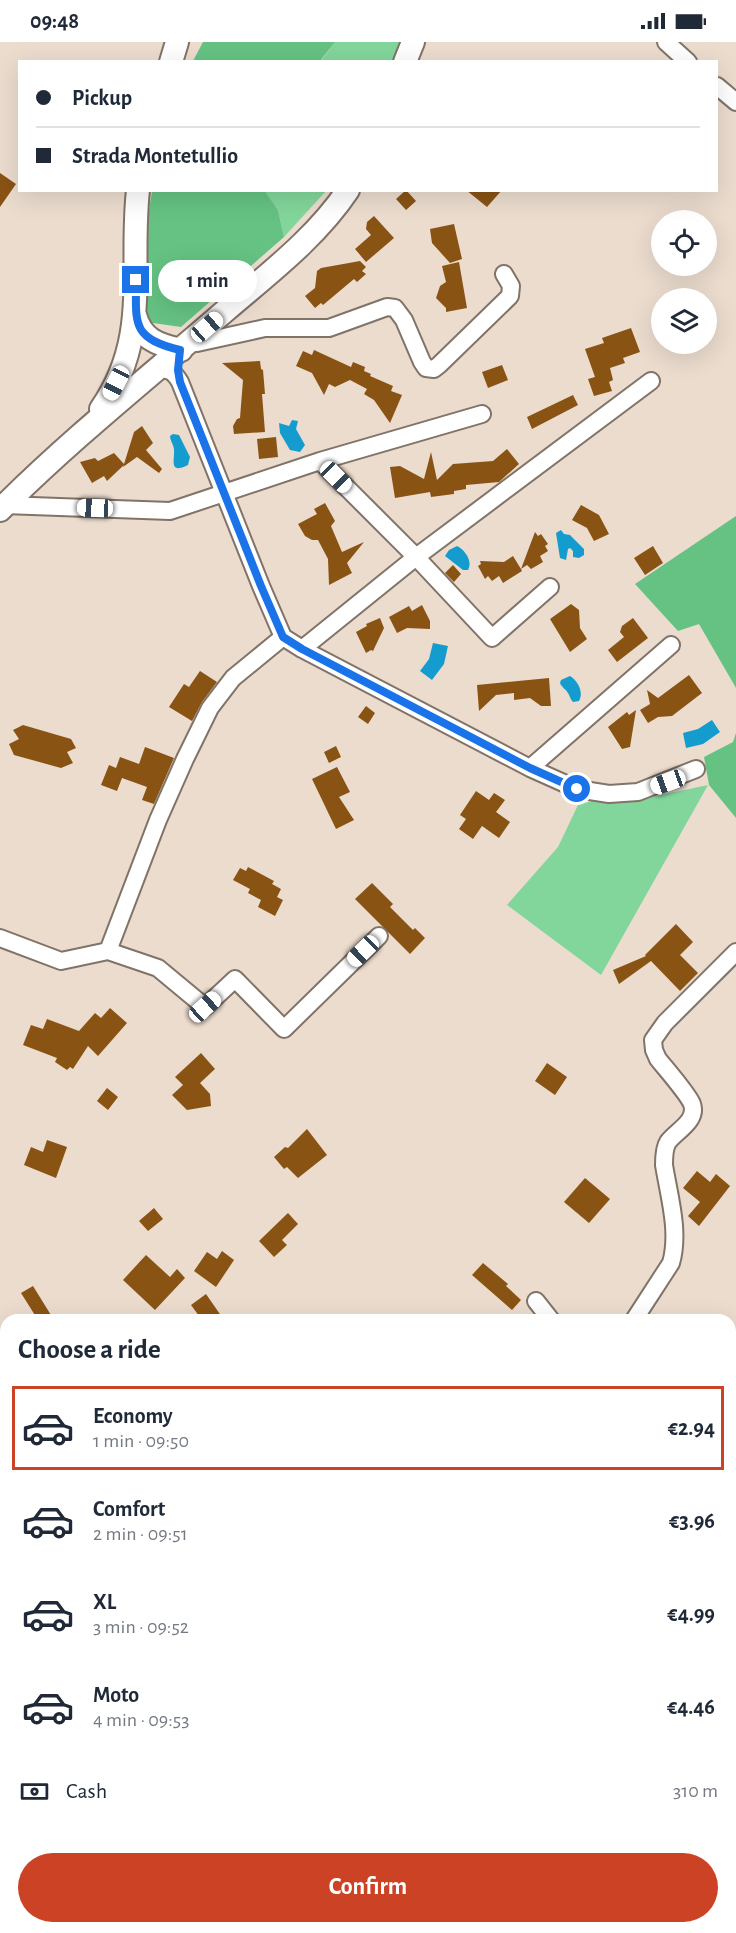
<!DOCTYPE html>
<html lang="en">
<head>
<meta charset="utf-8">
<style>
	:root { --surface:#fff; --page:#f6f6f7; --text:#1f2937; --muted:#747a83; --line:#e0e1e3; --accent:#cc4224 }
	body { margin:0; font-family:"Alegreya Sans",sans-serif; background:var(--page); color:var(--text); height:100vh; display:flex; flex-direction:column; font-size:22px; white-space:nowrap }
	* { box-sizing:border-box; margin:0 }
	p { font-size:20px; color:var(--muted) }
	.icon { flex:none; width:33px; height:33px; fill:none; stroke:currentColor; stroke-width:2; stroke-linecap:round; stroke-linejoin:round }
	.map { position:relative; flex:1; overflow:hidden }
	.panel { position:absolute; left:0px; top:1272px; width:736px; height:620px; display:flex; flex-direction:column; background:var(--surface); border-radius:18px 18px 0 0; box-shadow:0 6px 24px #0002 }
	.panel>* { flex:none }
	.hud { position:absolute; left:18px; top:18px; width:700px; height:132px; border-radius:0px; box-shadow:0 6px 24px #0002; display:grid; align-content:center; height:132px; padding:0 18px; background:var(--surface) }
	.tools { position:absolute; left:651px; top:168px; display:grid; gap:12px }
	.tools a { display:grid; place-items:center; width:66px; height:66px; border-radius:50%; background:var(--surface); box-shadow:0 6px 24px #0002; font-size:30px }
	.end { position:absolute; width:27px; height:27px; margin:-14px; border:8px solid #1a73e8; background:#fff; box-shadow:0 0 0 3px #fff }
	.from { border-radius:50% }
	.bubble { position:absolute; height:42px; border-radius:21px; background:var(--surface); box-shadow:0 6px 24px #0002; font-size:20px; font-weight:600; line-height:42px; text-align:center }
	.car { position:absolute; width:18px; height:36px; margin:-18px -9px; border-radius:8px; box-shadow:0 0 4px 2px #0007; background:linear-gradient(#fff 24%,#345 0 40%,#fff 0 76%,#345 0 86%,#fff 0) }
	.hud b { display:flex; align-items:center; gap:21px; height:57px; font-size:22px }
	.hud b+b { border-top:2px solid var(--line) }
	.hud i { width:15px; height:15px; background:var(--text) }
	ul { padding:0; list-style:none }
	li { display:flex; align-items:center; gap:18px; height:84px; margin:0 12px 9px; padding:0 6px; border:3px solid transparent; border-radius:0px }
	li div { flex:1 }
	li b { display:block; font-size:22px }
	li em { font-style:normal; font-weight:600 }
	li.selected { border-color:var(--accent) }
	li>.icon { width:54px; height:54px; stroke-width:1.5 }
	h2 { padding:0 18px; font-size:27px; line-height:72px }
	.pay { display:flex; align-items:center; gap:15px; height:66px; padding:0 18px; font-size:22px }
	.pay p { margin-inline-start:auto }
	.primary-button { display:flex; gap:12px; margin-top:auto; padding:12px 18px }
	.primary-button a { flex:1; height:69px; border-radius:36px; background:var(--accent); color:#fff; font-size:24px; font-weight:600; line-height:69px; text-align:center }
	.status { display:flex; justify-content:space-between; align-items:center; height:42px; padding:0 30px; background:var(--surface); direction:ltr }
	.status svg { height:16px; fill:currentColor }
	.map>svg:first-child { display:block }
</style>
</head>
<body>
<div class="status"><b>09:48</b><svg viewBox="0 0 49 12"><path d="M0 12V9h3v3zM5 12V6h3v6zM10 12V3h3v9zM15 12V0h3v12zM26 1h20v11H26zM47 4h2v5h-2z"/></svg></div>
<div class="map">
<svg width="736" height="1891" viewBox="0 0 736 1891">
	<rect width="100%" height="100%" fill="#ebdcce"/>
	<!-- green -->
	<path fill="#82d69b" d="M335,0H403L394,19L320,20Z
		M264,149H326L284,195L278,168Z
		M708,743L601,933L507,863L558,805L578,763L592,759L641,757Z"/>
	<!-- forest -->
	<path fill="#65c283" d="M203,0H335L320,19H193Z
		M264,148L278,168L284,195L181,285L146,280L142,213L152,149Z
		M736,474V646L699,582L678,589L635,542Z
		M736,691V776L709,743L704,715L733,700Z
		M736,1352V1499L731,1492L730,1356Z"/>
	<!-- water -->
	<path fill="#149ccf" d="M292,378L298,379L296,387L305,403L300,410L290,408L280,391L279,381L289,384Z
		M173,392L179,393L190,415L188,423C168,433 175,417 174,408C174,403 170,399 170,394Z
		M561,488L564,492L570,493L584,507V513L579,516L573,515V509L570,506L568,507L566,518L560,516L556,491Z
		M457,504C465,508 473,519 468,528H463L445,514L449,508Z
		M433,601L448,604L444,622L432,638L420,629L429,617Z
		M570,634C578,639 584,650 579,659L573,660C570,657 570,654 568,651C566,647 562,646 560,641L561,638Z
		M712,678L720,690L703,702L686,706L683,691L698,687Z"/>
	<!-- building -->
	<path fill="#895314" d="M0,131L16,142L0,165Z
		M406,148L416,159L406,168L396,157Z
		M466,148H502L487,165Z
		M374,174L394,196L366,220L355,207L371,193L366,187L367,180Z
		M454,182L462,217L450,221L432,201L430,187Z
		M360,219L366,225L362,229L366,232L357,240L354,237L323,263L321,261L315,266L305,254L315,246L317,229L321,226Z
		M459,220L467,266L446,270V266L436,256L440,244L446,240L442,224Z
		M631,286L640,310L623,316L625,321L610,326L613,338L609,340L612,349L594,354L588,337L595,335L585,307L604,301L602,296Z
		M314,308L351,325L353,320L365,325L364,329L371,332L370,334L393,344L391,349L402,353L390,381L374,358L364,352L367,347L350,338L335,345L329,342L324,353L312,331L296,324L303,309L312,313Z
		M260,319L261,327L263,328L265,352H262L265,390L234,392L233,384L237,377L240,376L243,338L222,321Z
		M502,323L508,338L488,346L482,330Z
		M573,353L578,363L532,387L527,375Z
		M142,384L153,401L146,408L162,427L159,431L137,415L123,425L124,423L107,439L104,434L92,441L80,420L95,416L98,419L114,411L124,422L134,390Z
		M276,395L278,415L259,417L257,397Z
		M507,407L519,422L499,440L466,443V447L454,449V452L431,455L430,450L395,456L390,425L400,424L424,437L431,410L437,438L453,422L493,419Z
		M325,461L335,479L331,484L342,510L364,500L347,521L352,531L329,543L328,517L318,498H312L305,494L298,482L317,472L314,467Z
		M581,463L599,473L609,492L594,499L587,486L572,478Z
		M535,490L538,494L541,492L548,502L545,504L548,509L540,514L543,520L531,527L527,523L521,527L522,529L503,541L499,534L492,539L488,534L485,537L478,524L481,522L480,519L504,520L513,514L521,527Z
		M653,504L663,521L645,533L634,516Z
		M453,523L461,532L454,540L445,531Z
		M571,562L579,568L580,586L587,597L570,610L550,577Z
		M422,563L430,579V587L407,586L397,591L389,575L409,564L412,569Z
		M380,576L384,586L373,609L371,608L366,611L356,590L367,584L366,582Z
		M633,576L648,596L617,620L608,608L624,595L620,590L622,584Z
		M200,629L217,640L202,660L192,679L169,665L184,642L189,645Z
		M689,633L702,651L672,674L658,675L648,681L640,668L650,662L647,648L658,656Z
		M549,636L551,664H541L530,656L514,658V651L496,653L479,669L477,643Z
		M366,664L375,671L368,682L358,675Z
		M636,668L630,705L622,707L608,685L627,670L629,673Z
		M23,683L71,697L76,706L67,710L73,721L61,726L14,713L9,702L19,697L13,688Z
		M336,704L341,715L329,721L324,710Z
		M145,705L174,716L154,762L142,758L147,745L122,736L117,749L101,743L109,723L116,726L120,715L139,722Z
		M337,725L350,750L339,755L354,778L336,787L312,737Z
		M476,749L489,758L494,751L505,758L496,770L510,780L499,796L482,784L473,797L459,787L466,777L460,773Z
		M248,825L274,839L272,842L281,847L277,855L283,858L275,874L258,865L261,858L248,851L250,847L233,838L240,826L246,829Z
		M372,841L393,862L390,865L413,888L415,886L425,896L410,912L355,857Z
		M676,882L693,900L680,913L698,931L680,949L651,919L619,942L613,928L646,914L645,913Z
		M110,966L127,981L98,1014L88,1004L73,1027L70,1025L67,1028L55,1020L57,1016L23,1003L31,983L43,987L47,977L79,989L95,971L101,976Z
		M201,1011L215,1027L200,1041L210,1052L211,1064L187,1068L172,1053L183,1043L175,1035Z
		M547,1021L567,1035L555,1053L535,1039Z
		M107,1046L118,1055L108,1068L97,1059Z
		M307,1087L327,1113L298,1136L287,1125L284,1127L274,1115L285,1105L288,1106Z
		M47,1098L67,1105L56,1136L24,1123L31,1105L43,1110Z
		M697,1129L710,1140L716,1132L730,1144L699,1184L688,1174L700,1160L683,1146Z
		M585,1136L610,1157L589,1181L564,1160Z
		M154,1166L163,1177L148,1189L139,1179Z
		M288,1171L298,1182L282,1198L287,1203L274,1215L259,1199Z
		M222,1209L234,1218L216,1245L194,1229L207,1210L217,1217Z
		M146,1213L170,1235L177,1227L185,1236L155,1268L123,1238Z
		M483,1221L508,1242L506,1244L521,1258L512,1268L472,1233Z
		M33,1244L54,1278H38L21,1251Z
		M206,1252L224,1278H202L191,1263Z"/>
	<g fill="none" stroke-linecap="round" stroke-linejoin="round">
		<defs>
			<path id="street" d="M666,0L688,20
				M717,44L736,60
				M189,301H197L265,286H329L387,265L395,266L404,278L422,320L426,326L434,327L439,323L510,254L511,244L504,232
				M158,327C170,327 174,330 180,340L261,544L283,595L302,607L530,726L577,747L609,752L638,750L696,727
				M320,419L416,515L492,596L550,545
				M4,463L170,469L320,419L482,372
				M302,607L416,515L651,339
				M530,726L671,603
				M0,896L61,919L108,909L158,926L205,965L235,937L284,987L379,894
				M108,909L158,778L185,717L210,666L233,636L283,595
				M536,1259L551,1278
				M634,1278L671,1221C680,1190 669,1154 664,1123C664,1116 664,1106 668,1100C676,1089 698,1079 692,1062C688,1052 666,1027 658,1017L654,1008L653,998L665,981L736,910
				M730,1501L736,1508
				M102,1886L105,1891"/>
			<path id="secondary" d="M171,20L177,0
				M405,20L413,0
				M135,273C141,297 158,303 181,308
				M101,367C151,295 129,229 138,148
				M0,468C71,397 149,335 225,269C268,232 316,196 348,148"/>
			<path id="primary" d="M730,1711L736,1707
				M436,1891L445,1886"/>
		</defs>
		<!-- street casing -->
		<use href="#street" stroke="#817367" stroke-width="20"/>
		<!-- secondary casing -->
		<use href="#secondary" stroke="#817367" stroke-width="26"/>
		<!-- primary casing -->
		<use href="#primary" stroke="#fff" stroke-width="28"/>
		<!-- street -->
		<use href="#street" stroke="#fff" stroke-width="16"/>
		<!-- secondary -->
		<use href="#secondary" stroke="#fff" stroke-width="22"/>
		<!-- primary -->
		<use href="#primary" stroke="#e0b1bc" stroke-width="26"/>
	</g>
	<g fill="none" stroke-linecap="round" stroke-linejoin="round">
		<!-- route -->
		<path stroke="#1a73e8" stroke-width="8" d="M136,238C136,282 131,296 180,308L178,328L180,340L261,544L283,595L302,607L530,726L577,747"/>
	</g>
</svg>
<div class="tools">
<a><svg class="icon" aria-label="locate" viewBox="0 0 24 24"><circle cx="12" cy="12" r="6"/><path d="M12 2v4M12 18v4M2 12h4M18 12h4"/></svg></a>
<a><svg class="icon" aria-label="layers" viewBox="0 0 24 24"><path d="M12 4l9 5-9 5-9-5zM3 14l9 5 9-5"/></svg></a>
</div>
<i class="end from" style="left:577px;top:747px"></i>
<i class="end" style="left:136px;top:238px"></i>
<div class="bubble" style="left:158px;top:218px;width:99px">1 min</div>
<i class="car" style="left:207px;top:285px;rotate:49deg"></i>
<i class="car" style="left:116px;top:341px;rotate:207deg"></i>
<i class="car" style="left:336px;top:435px;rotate:135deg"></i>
<i class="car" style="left:95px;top:466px;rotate:272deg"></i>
<i class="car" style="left:668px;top:740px;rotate:250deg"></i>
<i class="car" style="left:363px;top:909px;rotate:226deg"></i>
<i class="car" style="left:205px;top:965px;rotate:48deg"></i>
<div class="hud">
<b><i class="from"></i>Pickup</b>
<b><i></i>Strada Montetullio</b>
</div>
<section class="panel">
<h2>Choose a ride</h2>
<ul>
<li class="selected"><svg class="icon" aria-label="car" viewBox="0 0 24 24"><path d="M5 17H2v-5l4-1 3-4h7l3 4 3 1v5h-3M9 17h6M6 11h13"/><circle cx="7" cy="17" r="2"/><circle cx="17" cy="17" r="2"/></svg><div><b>Economy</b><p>1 min · 09:50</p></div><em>€2.94</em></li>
<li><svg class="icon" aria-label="car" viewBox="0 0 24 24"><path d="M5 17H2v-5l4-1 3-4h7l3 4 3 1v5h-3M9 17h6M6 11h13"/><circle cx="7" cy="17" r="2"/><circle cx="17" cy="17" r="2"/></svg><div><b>Comfort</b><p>2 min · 09:51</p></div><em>€3.96</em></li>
<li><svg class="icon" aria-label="car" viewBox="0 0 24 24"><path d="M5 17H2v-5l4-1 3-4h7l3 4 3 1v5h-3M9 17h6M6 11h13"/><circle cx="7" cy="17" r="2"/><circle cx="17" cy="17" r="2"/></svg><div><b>XL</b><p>3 min · 09:52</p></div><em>€4.99</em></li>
<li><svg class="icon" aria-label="car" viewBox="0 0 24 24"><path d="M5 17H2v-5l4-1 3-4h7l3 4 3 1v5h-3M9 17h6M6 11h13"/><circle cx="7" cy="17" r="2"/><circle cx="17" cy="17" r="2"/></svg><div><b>Moto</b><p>4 min · 09:53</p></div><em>€4.46</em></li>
</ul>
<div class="pay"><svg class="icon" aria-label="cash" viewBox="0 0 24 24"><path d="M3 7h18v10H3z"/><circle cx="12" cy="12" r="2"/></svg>Cash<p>310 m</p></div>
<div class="primary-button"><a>Confirm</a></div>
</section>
</div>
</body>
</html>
